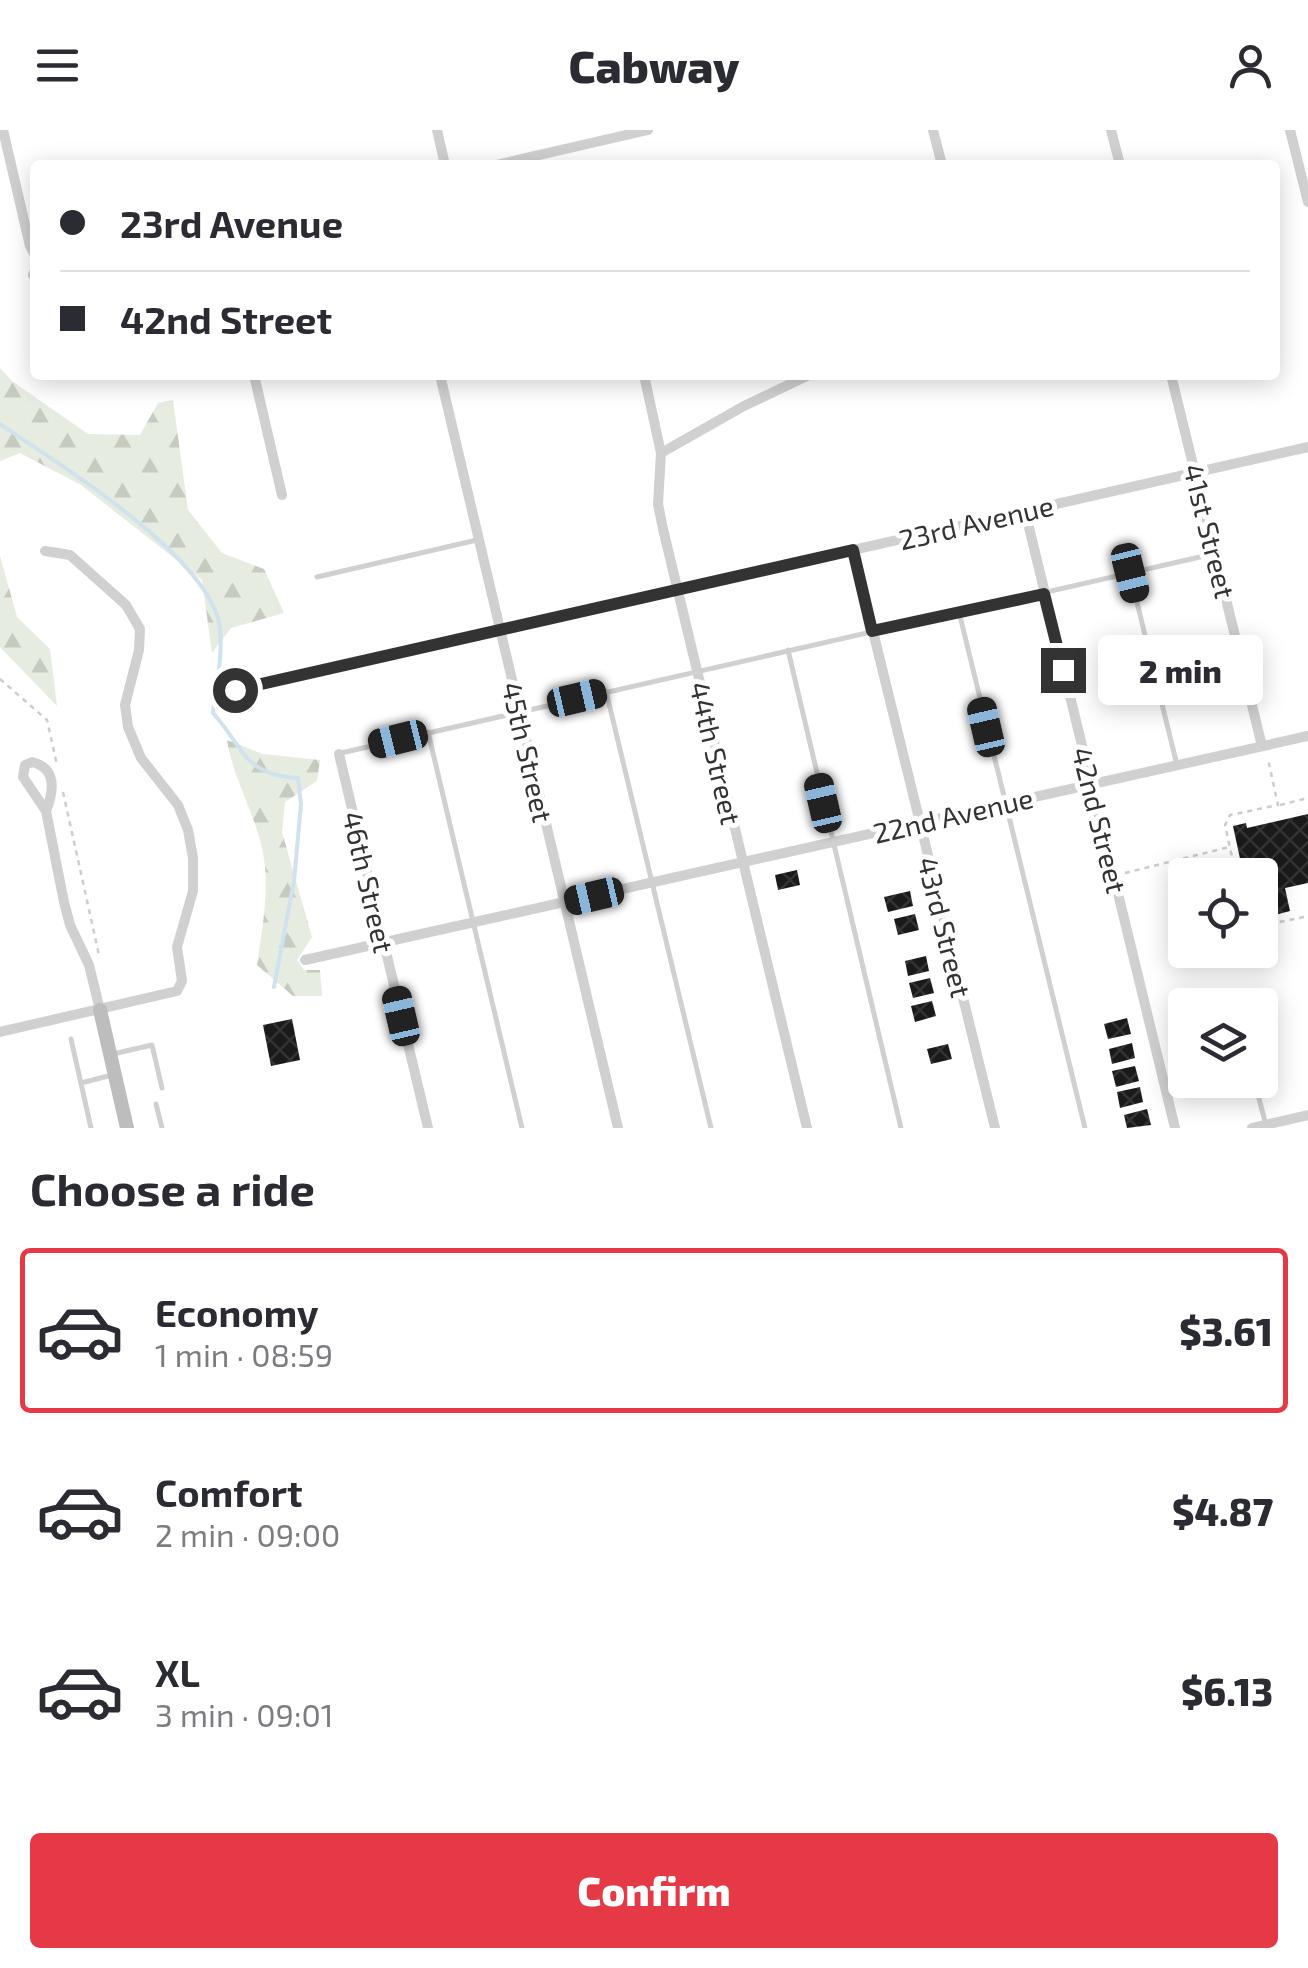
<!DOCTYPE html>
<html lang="en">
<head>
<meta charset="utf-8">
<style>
	:root { --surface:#fff; --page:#f2f2f3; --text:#2b2b33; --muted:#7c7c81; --line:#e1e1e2; --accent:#e63946 }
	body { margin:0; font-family:"Exo 2",sans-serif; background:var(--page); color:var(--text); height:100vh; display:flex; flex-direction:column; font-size:38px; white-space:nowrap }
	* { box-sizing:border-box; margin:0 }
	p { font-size:32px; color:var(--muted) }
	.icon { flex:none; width:55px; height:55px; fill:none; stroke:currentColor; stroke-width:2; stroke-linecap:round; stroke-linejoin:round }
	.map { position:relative; height:998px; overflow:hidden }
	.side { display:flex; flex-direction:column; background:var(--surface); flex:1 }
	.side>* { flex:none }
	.hud { position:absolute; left:30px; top:30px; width:1250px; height:220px; border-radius:10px; box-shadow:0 5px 25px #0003; display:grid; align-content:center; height:220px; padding:0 30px; background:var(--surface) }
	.controls { position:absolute; left:1168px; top:728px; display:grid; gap:20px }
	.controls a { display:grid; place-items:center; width:110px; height:110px; border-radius:10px; background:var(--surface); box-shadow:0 5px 25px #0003; font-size:50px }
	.end { position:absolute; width:45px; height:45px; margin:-22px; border:12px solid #333; background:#fff; box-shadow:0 0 0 5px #fff }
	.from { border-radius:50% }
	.bubble { position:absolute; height:70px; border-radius:10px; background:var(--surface); box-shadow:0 5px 25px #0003; font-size:32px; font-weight:800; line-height:70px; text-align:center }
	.car { position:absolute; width:30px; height:60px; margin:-30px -15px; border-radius:12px; box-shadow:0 0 8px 2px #0007; background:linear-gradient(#222 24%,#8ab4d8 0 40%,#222 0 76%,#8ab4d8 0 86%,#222 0) }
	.hud b { display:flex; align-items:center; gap:35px; height:95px; font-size:38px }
	.hud b+b { border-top:2px solid var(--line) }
	.hud i { width:25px; height:25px; background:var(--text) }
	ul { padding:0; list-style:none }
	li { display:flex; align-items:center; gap:30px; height:165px; margin:0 20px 15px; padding:0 10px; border:5px solid transparent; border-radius:10px }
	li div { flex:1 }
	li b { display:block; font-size:38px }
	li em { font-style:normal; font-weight:800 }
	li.active { border-color:var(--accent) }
	li>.icon { width:90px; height:90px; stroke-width:1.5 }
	h2 { padding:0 30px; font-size:45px; line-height:120px }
	.button { display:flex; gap:20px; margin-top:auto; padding:20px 30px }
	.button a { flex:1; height:115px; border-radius:10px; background:var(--accent); color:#fff; font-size:40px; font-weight:800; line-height:115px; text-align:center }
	header { display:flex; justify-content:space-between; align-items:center; height:130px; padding:0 30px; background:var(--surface); font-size:45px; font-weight:800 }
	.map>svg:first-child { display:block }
</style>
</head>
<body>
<header><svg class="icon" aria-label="menu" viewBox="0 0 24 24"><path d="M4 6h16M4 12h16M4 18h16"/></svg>Cabway<svg class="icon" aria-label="person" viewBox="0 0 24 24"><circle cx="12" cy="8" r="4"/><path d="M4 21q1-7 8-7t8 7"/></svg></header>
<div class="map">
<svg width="1308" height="998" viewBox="0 0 1308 998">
	<defs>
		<pattern id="forest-firs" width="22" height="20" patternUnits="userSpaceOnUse" patternTransform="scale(2.5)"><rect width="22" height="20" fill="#e6ecdf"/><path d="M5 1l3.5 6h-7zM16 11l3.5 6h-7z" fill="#c6cbc0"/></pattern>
		<pattern id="building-cross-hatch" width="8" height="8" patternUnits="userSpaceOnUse" patternTransform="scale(2.5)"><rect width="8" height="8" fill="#1a1a1a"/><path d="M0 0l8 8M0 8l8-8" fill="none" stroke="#333"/></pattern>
	</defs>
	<rect width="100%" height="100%" fill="#fff"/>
	<!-- forest -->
	<path fill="url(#forest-firs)" d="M0,238L12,251L88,304L140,305L158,273L173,270L188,380L222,423L264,439L284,483L231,498L212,523L202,450L81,355L20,323L0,331Z
		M0,426L17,487L50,519L57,576L0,517Z
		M227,610L263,624L320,630L317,651L285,672L282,702L312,807L297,830L304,840H320L322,866H293L257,835C262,799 270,760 263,723C256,685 233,649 227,610Z"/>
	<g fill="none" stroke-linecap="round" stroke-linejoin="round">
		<!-- stream -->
		<path stroke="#cfe2ee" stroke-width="4" d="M0,294C57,333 213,428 220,499C223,526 216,556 213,583C245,619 244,645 298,648L301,674L294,751L274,857"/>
	</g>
	<!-- building -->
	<path fill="url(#building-cross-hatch)" d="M1308,684V753L1285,758L1290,781L1260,789V745H1248L1246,737L1242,738L1233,696L1246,693L1247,698Z
		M797,740L800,755L778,760L775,745Z
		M910,761L913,776L888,782L884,767Z
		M915,784L919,800L898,805L894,789Z
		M926,826L929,841L908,846L905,831Z
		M930,848L934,863L913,868L909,853Z
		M932,871L936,886L915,892L911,876Z
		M1127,888L1131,904L1108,909L1104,894Z
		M292,889L300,930L271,936L263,895Z
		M1132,913L1135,928L1112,934L1109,919Z
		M948,914L952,929L931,934L927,919Z
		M1135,936L1139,951L1116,957L1112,941Z
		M1140,957L1143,972L1120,978L1117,962Z
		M1147,979L1151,995L1127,998L1124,985Z"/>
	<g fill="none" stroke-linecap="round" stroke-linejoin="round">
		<!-- path -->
		<path stroke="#cdcdcd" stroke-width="2.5" stroke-dasharray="5 5" stroke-linecap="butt" d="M0,549L47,590L57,635
			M63,662L99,825
			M1280,675L1308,668
			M1125,743L1229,717
			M1236,745L1225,695L1230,685L1278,675L1268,629
			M1260,796L1304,787"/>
		<!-- lane -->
		<path stroke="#d0d0d0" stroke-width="5" d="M1130,444L1177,635
			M317,447L477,410
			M959,482L1085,998
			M788,520L901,998
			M606,561L711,998
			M428,602L522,998
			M341,623L1213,424
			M71,909L91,998
			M113,924L152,915L162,958
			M1254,950L1266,995
			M81,953L112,945
			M156,974L162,998"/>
		<!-- street -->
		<path stroke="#d0d0d0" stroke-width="10" d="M3,0L30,116L35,125
			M437,0L445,35
			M933,0L942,35
			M1111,0L1120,35
			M1290,0L1308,72
			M496,35L648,0
			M33,145L35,141
			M254,245L282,365
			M440,245L618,998
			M644,245L661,323L658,374L663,399L807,998
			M1171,245L1262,616
			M661,323L744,276L809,245
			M1025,381L1175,998
			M853,420L995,998
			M235,560L1308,317
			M339,624L428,998
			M46,681C54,661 57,638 32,632L25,635L23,647L46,681L64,772L70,795L89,835L100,880
			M305,830L1308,606
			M0,902L177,861L182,851L177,817L193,761V728L188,700L178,675L141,628L128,597L125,575L139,520L140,499L126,475L70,425L45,421
			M1252,998L1308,985"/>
		<!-- secondary -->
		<path stroke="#bdbdbd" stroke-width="14" d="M100,880L127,998"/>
	</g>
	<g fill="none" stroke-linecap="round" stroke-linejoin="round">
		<!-- route -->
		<path stroke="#333" stroke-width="12" d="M235,560L853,420L872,501L1044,464L1063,540"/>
	</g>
	<g text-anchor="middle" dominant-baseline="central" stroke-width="10" stroke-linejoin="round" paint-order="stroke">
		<!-- street labels -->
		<g font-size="28" fill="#333" stroke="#fff">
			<text transform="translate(976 392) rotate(-13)">23rd Avenue</text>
			<text transform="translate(1210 401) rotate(76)">41st Street</text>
			<text transform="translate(528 622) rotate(77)">45th Street</text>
			<text transform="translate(716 623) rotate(77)">44th Street</text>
			<text transform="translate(953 685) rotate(-13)">22nd Avenue</text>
			<text transform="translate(1100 690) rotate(76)">42nd Street</text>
			<text transform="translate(369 752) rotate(77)">46th Street</text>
			<text transform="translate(945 797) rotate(76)">43rd Street</text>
		</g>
	</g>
</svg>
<div class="controls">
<a><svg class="icon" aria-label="locate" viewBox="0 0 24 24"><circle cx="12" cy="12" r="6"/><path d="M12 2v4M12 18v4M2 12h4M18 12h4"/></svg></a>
<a><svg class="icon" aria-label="layers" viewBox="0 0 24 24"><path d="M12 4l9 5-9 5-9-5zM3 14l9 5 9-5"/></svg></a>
</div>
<i class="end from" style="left:235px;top:560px"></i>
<i class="end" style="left:1063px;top:540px"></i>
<div class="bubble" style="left:1098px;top:505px;width:165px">2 min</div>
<i class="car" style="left:1130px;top:443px;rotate:166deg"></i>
<i class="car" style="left:577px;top:568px;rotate:77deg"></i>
<i class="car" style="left:986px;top:597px;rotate:347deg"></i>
<i class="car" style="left:398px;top:609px;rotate:256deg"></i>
<i class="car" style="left:823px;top:673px;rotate:347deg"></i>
<i class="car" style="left:594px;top:766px;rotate:257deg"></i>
<i class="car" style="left:401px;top:886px;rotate:347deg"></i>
<div class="hud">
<b><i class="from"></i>23rd Avenue</b>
<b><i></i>42nd Street</b>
</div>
</div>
<section class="side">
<h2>Choose a ride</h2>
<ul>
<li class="active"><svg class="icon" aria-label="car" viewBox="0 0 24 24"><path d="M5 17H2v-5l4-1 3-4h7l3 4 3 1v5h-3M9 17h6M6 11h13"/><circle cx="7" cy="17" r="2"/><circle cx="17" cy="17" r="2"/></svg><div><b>Economy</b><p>1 min · 08:59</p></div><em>$3.61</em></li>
<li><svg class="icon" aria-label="car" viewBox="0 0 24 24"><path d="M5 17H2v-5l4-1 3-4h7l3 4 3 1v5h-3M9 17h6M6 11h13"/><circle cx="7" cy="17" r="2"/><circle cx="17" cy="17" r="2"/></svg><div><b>Comfort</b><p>2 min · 09:00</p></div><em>$4.87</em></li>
<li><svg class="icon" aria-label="car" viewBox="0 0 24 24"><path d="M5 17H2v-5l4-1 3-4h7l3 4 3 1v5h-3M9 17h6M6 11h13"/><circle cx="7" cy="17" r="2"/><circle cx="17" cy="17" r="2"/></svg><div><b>XL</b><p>3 min · 09:01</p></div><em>$6.13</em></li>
</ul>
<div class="button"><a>Confirm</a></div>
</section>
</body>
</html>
